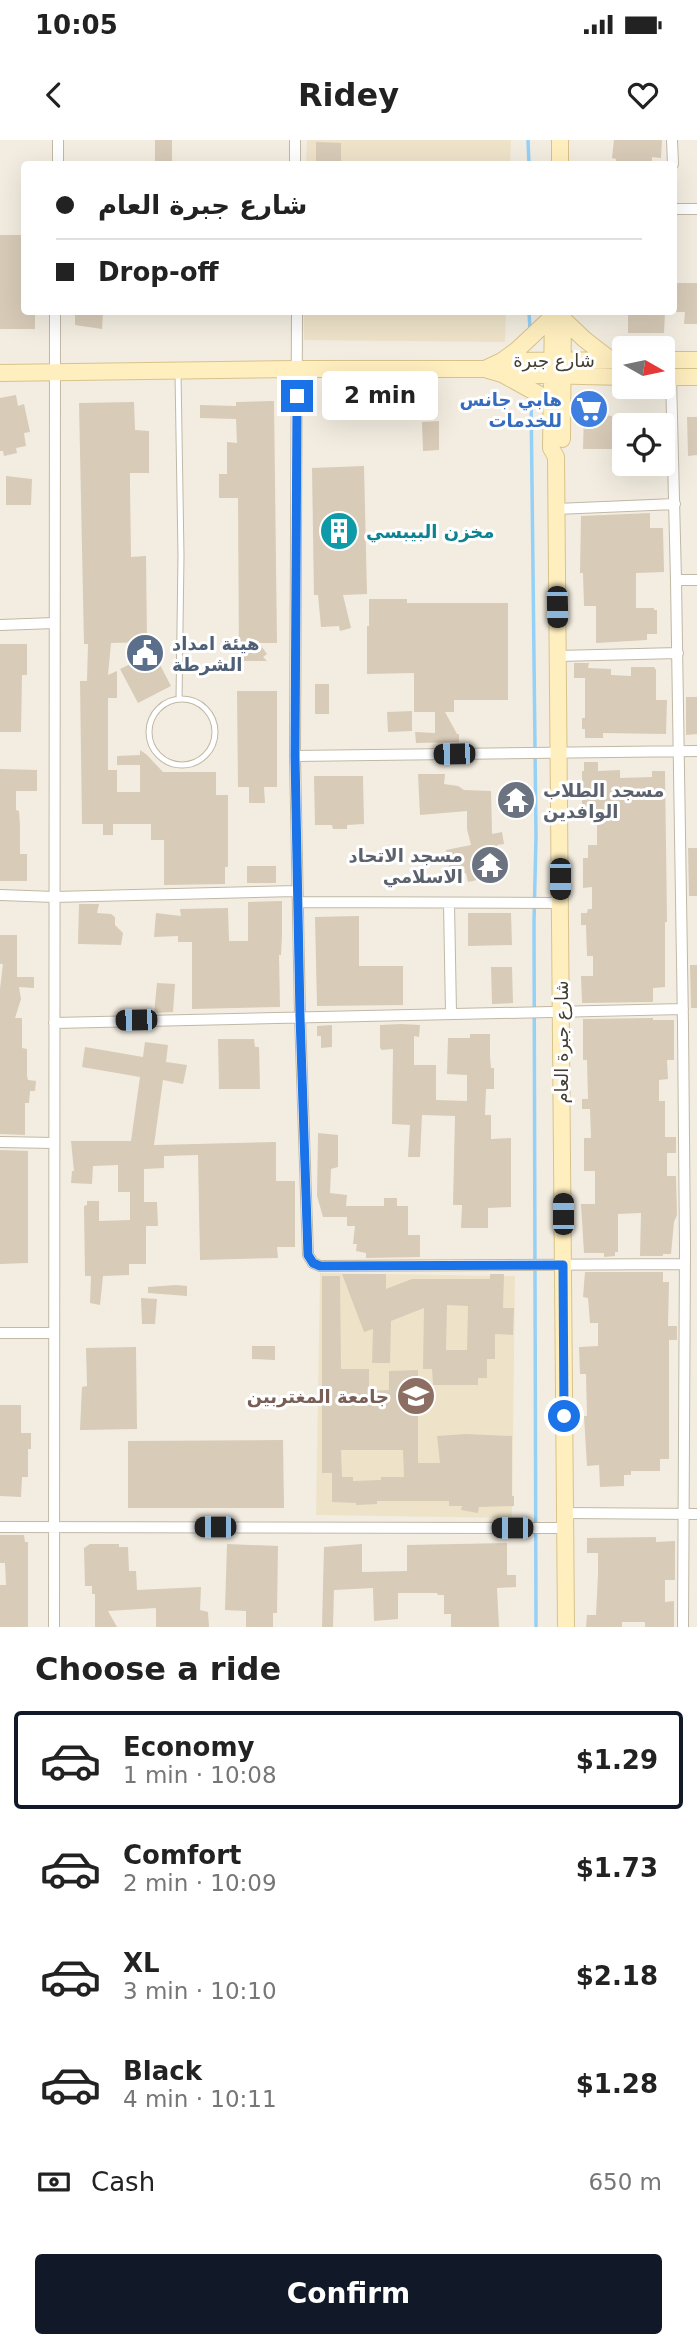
<!DOCTYPE html>
<html lang="en">
<head>
<meta charset="utf-8">
<style>
	:root { --surface:#fff; --page:#f2f2f2; --text:#222; --muted:#767676; --line:#e0e0e0; --accent:#111827 }
	body { margin:0; font-family:"DejaVu Sans",Vazirmatn,sans-serif; background:var(--page); color:var(--text); height:100vh; display:flex; flex-direction:column; font-size:26px; white-space:nowrap }
	* { box-sizing:border-box; margin:0 }
	p { font-size:23px; color:var(--muted) }
	.icon { flex:none; width:38px; height:38px; fill:none; stroke:currentColor; stroke-width:2; stroke-linecap:round; stroke-linejoin:round }
	.map { position:relative; height:1487px; overflow:hidden }
	.drawer { display:flex; flex-direction:column; background:var(--surface); flex:1 }
	.drawer>* { flex:none }
	.guide { position:absolute; left:21px; top:21px; width:656px; height:154px; border-radius:7px; box-shadow:0 7px 28px #0002; display:grid; align-content:center; height:154px; padding:0 35px; background:var(--surface) }
	.needle { width:46px; rotate:99deg }
	.tools { position:absolute; left:612px; top:196px; display:grid; gap:14px }
	.tools a { display:grid; place-items:center; width:63px; height:63px; border-radius:7px; background:var(--surface); box-shadow:0 7px 28px #0002; font-size:35px }
	.end { position:absolute; width:32px; height:32px; margin:-16px; border:9px solid #1a73e8; background:#fff; box-shadow:0 0 0 4px #fff }
	.from { border-radius:50% }
	.bubble { position:absolute; height:49px; border-radius:7px; background:var(--surface); box-shadow:0 7px 28px #0002; font-size:23px; font-weight:600; line-height:49px; text-align:center }
	.car { position:absolute; width:21px; height:42px; margin:-21px -10px; border-radius:9px; box-shadow:0 0 5px 2px #0007; background:linear-gradient(#222 24%,#8ab4d8 0 40%,#222 0 76%,#8ab4d8 0 86%,#222 0) }
	.guide b { display:flex; align-items:center; gap:24px; height:66px; font-size:26px }
	.guide b+b { border-top:2px solid var(--line) }
	.guide i { width:18px; height:18px; background:var(--text) }
	ul { padding:0; list-style:none }
	li { display:flex; align-items:center; gap:21px; height:98px; margin:0 14px 10px; padding:0 21px; border:4px solid transparent; border-radius:7px }
	li div { flex:1 }
	li b { display:block; font-size:26px }
	li em { font-style:normal; font-weight:600 }
	li.active { border-color:var(--accent) }
	li>.icon { width:63px; height:63px; stroke-width:1.5 }
	h2 { padding:0 35px; font-size:32px; line-height:84px }
	.pay { display:flex; align-items:center; gap:18px; height:77px; padding:0 35px; font-size:26px }
	.pay p { margin-inline-start:auto }
	.cta { display:flex; gap:14px; margin-top:auto; padding:14px 35px }
	.cta a { flex:1; height:80px; border-radius:7px; background:var(--accent); color:#fff; font-size:28px; font-weight:600; line-height:80px; text-align:center }
	.status { display:flex; justify-content:space-between; align-items:center; height:49px; padding:0 35px; background:var(--surface); direction:ltr }
	.status svg { height:19px; fill:currentColor }
	header { display:flex; justify-content:space-between; align-items:center; height:91px; padding:0 35px; background:var(--surface); font-size:32px; font-weight:600 }
	.map>svg:first-child { display:block }
</style>
</head>
<body>
<div class="status"><b>10:05</b><svg viewBox="0 0 49 12"><path d="M0 12V9h3v3zM5 12V6h3v6zM10 12V3h3v9zM15 12V0h3v12zM26 1h20v11H26zM47 4h2v5h-2z"/></svg></div>
<header><svg class="icon" aria-label="back" viewBox="0 0 24 24"><path d="M15 5l-7 7 7 7"/></svg>Ridey<svg class="icon" aria-label="heart" viewBox="0 0 24 24"><path d="M12 20l-8-8c-3-5 5-10 8-4 3-6 11-1 8 4z"/></svg></header>
<div class="map">
<svg width="697" height="1487" viewBox="0 0 697 1487">
	<rect width="100%" height="100%" fill="#f3ede1"/>
	<!-- education -->
	<path fill="#eee3c9" d="M307,0H511L510,24H306Z
		M304,172H506L505,202L304,200Z
		M320,1133L515,1136L512,1378L316,1375Z"/>
	<g fill="none" stroke-linecap="round" stroke-linejoin="round">
		<!-- stream -->
		<path stroke="#95d0f7" stroke-width="3.5" d="M528,0L529,24
			M529,172L530,190
			M531,254L536,696L534,782L536,1487"/>
	</g>
	<!-- building -->
	<path fill="#d8cbb8" fill-rule="evenodd" d="M155,0H172V24H155Z
		M614,0H662L661,18L652,17V24H616V19L612,18Z
		M316,2L341,3V24H316Z
		M0,95H21V138H24V172H35V189H0Z
		M674,143H697V184H684L685,172H674Z
		M75,172H103L102,189L75,185Z
		M628,172H665L664,193H628Z
		M16,255L18,266L24,264L30,292L24,293L26,306L16,308L17,313L4,316L3,311H0V258Z
		M274,261L277,503H259L267,514L263,517L267,521H239L238,358H219V334H227V302L237,303L236,279L200,278V265L236,266V262Z
		M134,262L135,290L149,291V333H130V345L131,417L146,416L147,502L111,503L108,535L117,531V558H108V630H117V652H140V625H117V616L140,615V610L147,615L163,632H216V655H228V727H225V744L164,745V700H151V684H113V695H103V684H82L80,541H87L88,504H84L79,263Z
		M597,274L612,276V279L614,280V307H612V309H583L584,276Z
		M687,277H697V315L688,316Z
		M439,281V310L423,311L422,282Z
		M364,326L367,454L343,455L351,488L340,491L339,486L321,487L318,455H314L312,328Z
		M6,336L32,339L31,365H6Z
		M650,373V388H663L664,432L636,433V468H654V470H657V494H647V500L596,503V466H584L583,433H580L581,376Z
		M369,459H407V463H508V560H454V572H445L457,594H459V602L416,603L415,592L435,593V572H414V533L367,534V486H369Z
		M0,504H27V535H22L21,592H0Z
		M147,516V526L158,521L171,546L138,563L120,529Z
		M574,523H589L588,528L611,529V535L631,536V527H654L656,530V560H667L666,594L603,593V598H585V589H582V578H585V538H574Z
		M315,544H329V574H315Z
		M237,551H277V647H264L265,663H249V647H238Z
		M686,557H697V594L686,595Z
		M412,571V591L388,592L387,572Z
		M584,622H598V631L620,630V638L652,637V631H665L667,782H665V847L653,848V862L582,863L581,836H593V816H587L586,785H581V773H587L588,769H592V747L583,748V718H588V705H597V669L582,670V631H584Z
		M0,629L37,630V651H16V670L19,671L20,685V714H27V741H0Z
		M418,634H445L444,644L458,646L464,650L491,651L492,694L502,692L504,704L497,705L503,734L468,742L466,733L451,736L446,710L471,705L467,689V671L420,675Z
		M314,636H363L364,684L347,685V689H333L332,685H315Z
		M688,708H697V756H689Z
		M247,726H276V743H247Z
		M282,761V794L281,815H279L280,867L192,869V802H178V796L154,797L156,773L181,776L180,769L228,768L229,801H248V762Z
		M79,764H99L97,773L111,774L115,777V785L123,793L121,805L78,804Z
		M468,773H511L512,805L468,806Z
		M359,776V826H403V865L317,866L315,777Z
		M0,795H17V837H34V848L19,847L21,859L15,878H22V908L27,909V936L28,940L36,941L35,951H30L29,963H25V995L0,994V849L3,824H0Z
		M690,825H697V868H691Z
		M491,827H512L513,863L492,864Z
		M157,843L175,844L173,872L154,873Z
		M653,878V880H674V920H667L668,939L659,940V961H665V997H676V1013H667V1036H676L677,1075L674,1082L671,1114H663V1116H640L641,1073L618,1074V1112H615V1116L604,1117V1113H584L581,1064H595V1031H584V998H591L590,969H582V959H588L587,920H583V879Z
		M401,884L420,885L419,897L414,896V925H436V960L467,961V935L447,934L448,898H470V894H490V916L491,928H494V949H486L485,975H491V999L511,998V1067L488,1068V1088H461L462,1065H453L455,976L422,975L420,1017H408L410,985L392,984L393,909L382,910L380,908V885Z
		M332,885V907L321,908V896H317V886Z
		M218,899H254L255,907H259L260,949H219Z
		M145,902L168,905L166,922L187,925L183,944L163,940L154,1005L276,1002V1041H295V1107H277L278,1118L200,1120L198,1015L164,1016V1028L144,1029V1062H157L158,1086H146V1124H129V1135L103,1136L100,1165L90,1163L91,1136H85L84,1066L87,1065V1061H99V1081L130,1080V1052H118V1025L93,1026L92,1044L71,1043L72,1031H74L71,1001H131L140,937L82,927L85,907L143,917Z
		M318,993L338,995V1027L331,1029L330,1053L347,1055L346,1066H384V1058H397V1066H408V1095H420V1117L366,1118V1113L356,1111L357,1104H353L355,1086H347V1077H323L317,1056Z
		M0,1010L28,1011V1123L0,1124Z
		M585,1132H663V1142H669L668,1186H677V1200H669V1319H660V1331H631V1335H624V1346L600,1347L599,1325L587,1326L584,1276H587L586,1234H580L579,1207L598,1206V1183H590L588,1158L583,1157Z
		M342,1134H386V1149L412,1139H490V1134H504L503,1168H514L513,1195L495,1194V1219H487V1238H478V1245H433L432,1229H423L424,1168L391,1181L390,1223H372L373,1189L364,1192ZM447,1165L468,1166L467,1210H446Z
		M322,1136H340L341,1229H369V1251L389,1250V1231L418,1230V1323H440L437,1296L466,1294L512,1296V1356H514V1366L479,1367L478,1373L461,1370L462,1366H449V1361H377V1364L356,1365V1363L332,1362V1333H322ZM341,1310H403L404,1337H381V1340L353,1341V1337H342Z
		M176,1145L187,1146V1156L148,1153V1147Z
		M141,1158L157,1159L155,1184H142Z
		M252,1206H275V1220L252,1219Z
		M136,1207L137,1289L80,1290L82,1247L87,1246L86,1208Z
		M0,1265H21V1293H31V1309H28V1337H22L21,1357L0,1356Z
		M283,1300L284,1368H128V1301Z
		M0,1395H24L25,1402H28V1487H0V1445H6L5,1423H0Z
		M656,1397V1402L675,1401V1440H665V1462L674,1461V1487H645V1482H622V1487H586L587,1475H596L598,1434V1413H587V1398Z
		M507,1403V1435H516V1447L497,1448L499,1487H451V1474H444V1455H438L437,1453H398V1479L374,1481L373,1448L334,1450L333,1487H322L324,1407L362,1404V1432L407,1431V1405Z
		M90,1404H119V1407H128L129,1431H136L137,1450L201,1447L200,1470L208,1472L209,1487H156V1468L108,1471L117,1487H95V1454H92V1446H85L84,1408Z
		M227,1404L278,1406L277,1473H273V1487H246V1471L225,1470Z"/>
	<g fill="none" stroke-linecap="round" stroke-linejoin="round">
		<defs>
			<path id="lane" d="M178,233L181,416L179,559
				M149 592a33 33 0 1 1 66 0a33 33 0 1 1-66 0Z"/>
			<path id="street" d="M295,0V24
				M672,0L673,24
				M58,24V0
				M674,69H697
				M297,172L295,616L300,876L308,1115L313,1123L320,1126L684,1124
				M671,237L676,440L683,885L685,1108L683,1487
				M556,369L675,364
				M676,440H697
				M0,485L54,483
				M558,516L678,513
				M295,616L697,611
				M0,755L54,757L297,751
				M298,762L560,763
				M449,763L451,873
				M54,883L683,869
				M0,1002L54,1003
				M0,1193H54
				M565,1373L697,1374
				M0,1387L566,1388
				M54,1487L55,172"/>
			<path id="secondary" d="M560,0V24
				M553,172L551,308L556,317L566,1487
				M563,179L584,199L611,220
				M663,220H697
				M502,221L517,210L552,177
				M485,229L502,221L625,220
				M0,233L297,229H485L502,234L625,237
				M504,235L551,261
				M663,237H697
				M562,299L563,172"/>
		</defs>
		<!-- lane casing -->
		<use href="#lane" stroke="#c1b8a6" stroke-width="7"/>
		<!-- street casing -->
		<use href="#street" stroke="#c1b8a6" stroke-width="12"/>
		<!-- secondary casing -->
		<use href="#secondary" stroke="#d7c38b" stroke-width="18"/>
		<!-- lane -->
		<use href="#lane" stroke="#fff" stroke-width="5"/>
		<!-- street -->
		<use href="#street" stroke="#fff" stroke-width="10"/>
		<!-- secondary -->
		<use href="#secondary" stroke="#ffefbf" stroke-width="16"/>
	</g>
	<g fill="none" stroke-linecap="round" stroke-linejoin="round">
		<!-- route -->
		<path stroke="#1a73e8" stroke-width="9" d="M297,256L295,616L300,876L308,1115L313,1123L320,1126L563,1125L564,1276"/>
	</g>
	<!-- icons -->
	<defs>
		<symbol id="supermarket-disc" viewBox="-11 -11 22 22"><circle r="9.5" fill="#3f7fe0" stroke="#fff"/><path d="M-6-5.5h2.5l.6 2H6L4.5 2H-2.5L-4.4-4H-6ZM-1.5 3.2a1.3 1.3 0 1 0 .1 0ZM3 3.2a1.3 1.3 0 1 0 .1 0Z" fill="#fff"/></symbol>
		<symbol id="building-disc" viewBox="-11 -11 22 22"><circle r="9.5" fill="#0f9aa8" stroke="#fff"/><path d="M-4-6H4V6H1V3H-1V6H-4ZM-2.5-4.3h1.7v1.8h-1.7ZM.8-4.3h1.7v1.8H.8ZM-2.5-1h1.7V.8h-1.7ZM.8-1h1.7V.8H.8Z" fill="#fff"/></symbol>
		<symbol id="civic-disc" viewBox="-11 -11 22 22"><circle r="9.5" fill="#5c6f8a" stroke="#fff"/><path d="M-.6-6.5H3V-4.5H.6V-3L4-1V1h2V6H-6V1h2V-1L-.6-3ZM-1.2 2.5V6h2.4V2.5Z" fill="#fff"/></symbol>
		<symbol id="temple-disc" viewBox="-11 -11 22 22"><circle r="9.5" fill="#6b7280" stroke="#fff"/><path d="M0-6L5-2H3V0L6.5 2.5H4V6H1.5V3h-3V6H-4V2.5H-6.5L-3 0V-2H-5Z" fill="#fff"/></symbol>
		<symbol id="university-disc" viewBox="-11 -11 22 22"><circle r="9.5" fill="#8d6e63" stroke="#fff"/><path d="M0-5L7-2L0 1L-7-2ZM-4 1L0 2.5L4 1V4Q0 6-4 4Z" fill="#fff"/></symbol>
	</defs>
	<g fill-rule="evenodd">
		<use href="#supermarket-disc" x="567" y="247" width="44" height="44"/>
		<use href="#building-disc" x="317" y="369" width="44" height="44"/>
		<use href="#civic-disc" x="123" y="491" width="44" height="44"/>
		<use href="#temple-disc" x="494" y="638" width="44" height="44"/>
		<use href="#temple-disc" x="468" y="703" width="44" height="44"/>
		<use href="#university-disc" x="394" y="1234" width="44" height="44"/>
	</g>
	<g text-anchor="middle" dominant-baseline="central" stroke-width="6" stroke-linejoin="round" paint-order="stroke">
		<!-- street labels -->
		<g font-size="18" fill="#443d31" stroke="#fff">
			<text x="554" y="220">شارع جبرة</text>
			<text transform="translate(561 902) rotate(-90)">شارع جبرة العام</text>
		</g>
		<!-- shop labels -->
		<g font-size="18" font-weight="bold" fill="#366cbe" stroke="#fff" text-anchor="end">
			<text x="562" y="259">هابي جانس<tspan x="562" dy="21">للخدمات</tspan></text>
		</g>
		<!-- culture labels -->
		<g font-size="18" font-weight="bold" fill="#0d838f" stroke="#fff" text-anchor="start">
			<text x="366" y="391">مخزن البيبسي</text>
		</g>
		<!-- service labels -->
		<g font-size="18" font-weight="bold" fill="#4e5e75" stroke="#fff" text-anchor="start">
			<text x="172" y="503">هيئة امداد<tspan x="172" dy="21">الشرطة</tspan></text>
		</g>
		<!-- worship labels -->
		<g font-size="18" font-weight="bold" fill="#5b616d" stroke="#fff" text-anchor="start">
			<text x="543" y="650">مسجد الطلاب<tspan x="543" dy="21">الوافدين</tspan></text>
			<text x="463" y="715" text-anchor="end">مسجد الاتحاد<tspan x="463" dy="21">الاسلامي</tspan></text>
		</g>
		<!-- education labels -->
		<g font-size="18" font-weight="bold" fill="#785e54" stroke="#fff" text-anchor="end">
			<text x="389" y="1256">جامعة المغتربين</text>
		</g>
	</g>
</svg>
<div class="tools">
<a><svg class="needle" viewBox="-14 -14 28 28"><path d="M0-13l5 13h-10z" fill="#e53935"/><path d="M0 13l5-13h-10z" fill="#767676"/></svg></a>
<a><svg class="icon" aria-label="locate" viewBox="0 0 24 24"><circle cx="12" cy="12" r="6"/><path d="M12 2v4M12 18v4M2 12h4M18 12h4"/></svg></a>
</div>
<i class="end from" style="left:564px;top:1276px"></i>
<i class="end" style="left:297px;top:256px"></i>
<div class="bubble" style="left:322px;top:231px;width:116px">2 min</div>
<i class="car" style="left:557px;top:467px;rotate:179deg"></i>
<i class="car" style="left:454px;top:614px;rotate:269deg"></i>
<i class="car" style="left:560px;top:739px;rotate:180deg"></i>
<i class="car" style="left:136px;top:880px;rotate:269deg"></i>
<i class="car" style="left:563px;top:1074px;rotate:0deg"></i>
<i class="car" style="left:215px;top:1387px;rotate:270deg"></i>
<i class="car" style="left:512px;top:1388px;rotate:270deg"></i>
<div class="guide">
<b><i class="from"></i>شارع جبرة العام</b>
<b><i></i>Drop-off</b>
</div>
</div>
<section class="drawer">
<h2>Choose a ride</h2>
<ul>
<li class="active"><svg class="icon" aria-label="car" viewBox="0 0 24 24"><path d="M5 17H2v-5l4-1 3-4h7l3 4 3 1v5h-3M9 17h6M6 11h13"/><circle cx="7" cy="17" r="2"/><circle cx="17" cy="17" r="2"/></svg><div><b>Economy</b><p>1 min · 10:08</p></div><em>$1.29</em></li>
<li><svg class="icon" aria-label="car" viewBox="0 0 24 24"><path d="M5 17H2v-5l4-1 3-4h7l3 4 3 1v5h-3M9 17h6M6 11h13"/><circle cx="7" cy="17" r="2"/><circle cx="17" cy="17" r="2"/></svg><div><b>Comfort</b><p>2 min · 10:09</p></div><em>$1.73</em></li>
<li><svg class="icon" aria-label="car" viewBox="0 0 24 24"><path d="M5 17H2v-5l4-1 3-4h7l3 4 3 1v5h-3M9 17h6M6 11h13"/><circle cx="7" cy="17" r="2"/><circle cx="17" cy="17" r="2"/></svg><div><b>XL</b><p>3 min · 10:10</p></div><em>$2.18</em></li>
<li><svg class="icon" aria-label="car" viewBox="0 0 24 24"><path d="M5 17H2v-5l4-1 3-4h7l3 4 3 1v5h-3M9 17h6M6 11h13"/><circle cx="7" cy="17" r="2"/><circle cx="17" cy="17" r="2"/></svg><div><b>Black</b><p>4 min · 10:11</p></div><em>$1.28</em></li>
</ul>
<div class="pay"><svg class="icon" aria-label="cash" viewBox="0 0 24 24"><path d="M3 7h18v10H3z"/><circle cx="12" cy="12" r="2"/></svg>Cash<p>650 m</p></div>
<div class="cta"><a>Confirm</a></div>
</section>
</body>
</html>
